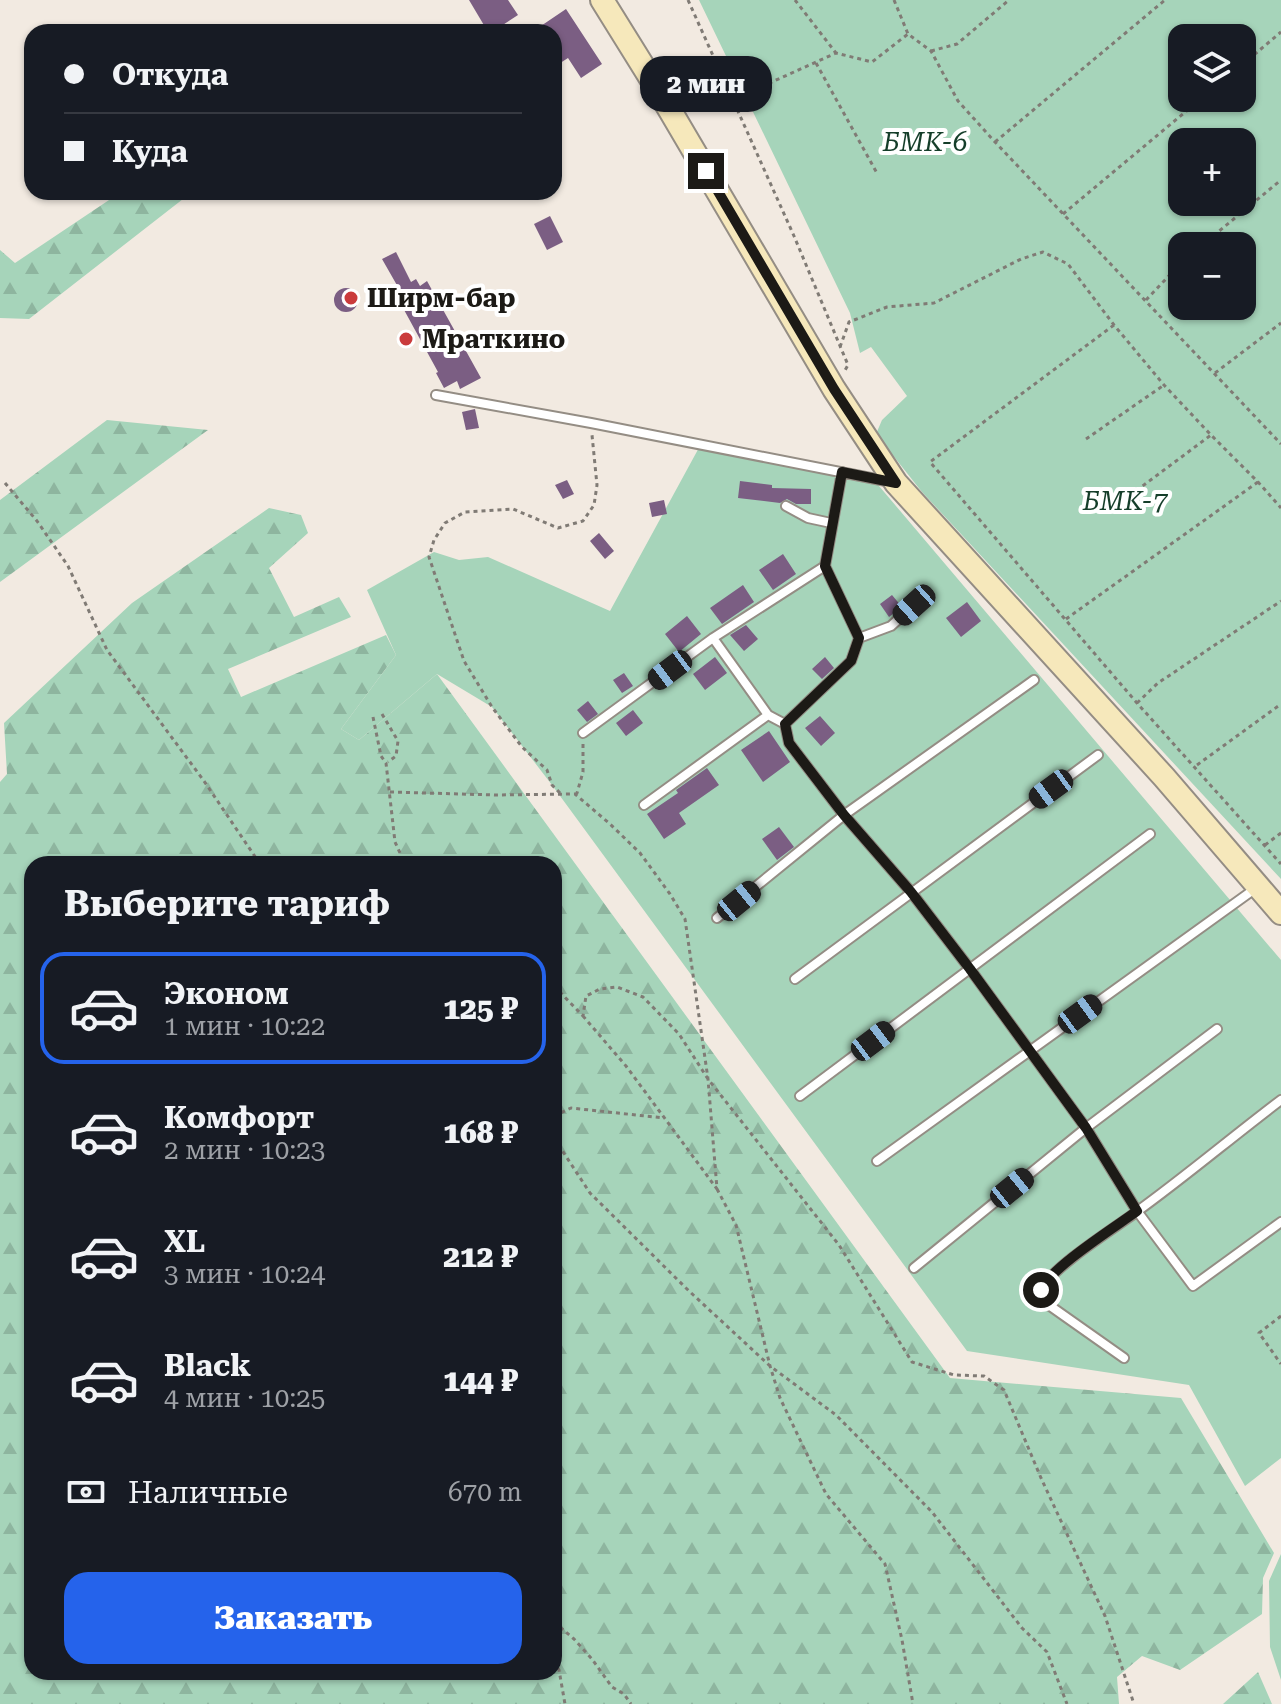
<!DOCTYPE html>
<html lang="ru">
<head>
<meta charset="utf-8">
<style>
	:root { --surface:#171b24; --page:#242831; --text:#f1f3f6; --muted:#9ea1a6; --line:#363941; --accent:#2563eb }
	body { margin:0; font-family:"Roboto Serif",serif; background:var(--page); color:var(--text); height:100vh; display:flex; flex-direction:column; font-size:30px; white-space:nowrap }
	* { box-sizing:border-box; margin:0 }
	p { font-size:26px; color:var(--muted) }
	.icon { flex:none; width:44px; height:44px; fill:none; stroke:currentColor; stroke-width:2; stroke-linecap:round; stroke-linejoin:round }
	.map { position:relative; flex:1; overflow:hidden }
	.side { position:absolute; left:24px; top:856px; width:538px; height:824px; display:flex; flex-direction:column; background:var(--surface); border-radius:24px; box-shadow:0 2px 6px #0004 }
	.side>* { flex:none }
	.hud { position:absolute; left:24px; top:24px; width:538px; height:176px; border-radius:24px; box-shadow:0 2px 6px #0004; display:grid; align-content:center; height:176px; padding:0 40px; background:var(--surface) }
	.fabs { position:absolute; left:1168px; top:24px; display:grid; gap:16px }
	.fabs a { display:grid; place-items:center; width:88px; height:88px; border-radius:16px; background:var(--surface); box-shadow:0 2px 6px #0004; font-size:40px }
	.end { position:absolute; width:36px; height:36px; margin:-18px; border:10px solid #1c1a16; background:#fff; box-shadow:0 0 0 4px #fff }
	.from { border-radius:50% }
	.bubble { position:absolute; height:56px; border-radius:24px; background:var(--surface); box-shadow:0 2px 6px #0004; font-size:26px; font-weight:800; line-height:56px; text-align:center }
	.car { position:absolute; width:24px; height:48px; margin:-24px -12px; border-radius:10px; box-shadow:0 0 6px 2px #0007; background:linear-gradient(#222 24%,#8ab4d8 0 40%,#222 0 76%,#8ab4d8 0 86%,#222 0) }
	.hud b { display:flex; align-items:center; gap:28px; height:76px; font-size:30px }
	.hud b+b { border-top:2px solid var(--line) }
	.hud i { width:20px; height:20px; background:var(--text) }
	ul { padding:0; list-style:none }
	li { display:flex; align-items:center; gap:24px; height:112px; margin:0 16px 12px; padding:0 24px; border:4px solid transparent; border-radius:24px }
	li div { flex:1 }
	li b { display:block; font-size:30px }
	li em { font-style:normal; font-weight:800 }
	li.on { border-color:var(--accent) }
	li>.icon { width:72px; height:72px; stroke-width:1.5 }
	h2 { padding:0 40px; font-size:36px; line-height:96px }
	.pay { display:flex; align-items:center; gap:20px; height:88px; padding:0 40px; font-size:30px }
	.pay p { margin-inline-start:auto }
	.primary-button { display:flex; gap:16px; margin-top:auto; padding:16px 40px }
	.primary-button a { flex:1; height:92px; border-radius:24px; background:var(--accent); color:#fff; font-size:32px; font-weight:800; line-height:92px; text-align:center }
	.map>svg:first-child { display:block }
</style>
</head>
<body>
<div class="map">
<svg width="1281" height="1704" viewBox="0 0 1281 1704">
	<defs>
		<pattern id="forest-firs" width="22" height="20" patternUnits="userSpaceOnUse" patternTransform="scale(2)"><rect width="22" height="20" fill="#a6d4ba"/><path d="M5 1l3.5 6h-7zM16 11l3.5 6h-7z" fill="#8eb59f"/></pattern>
	</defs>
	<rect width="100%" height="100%" fill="#f2eae1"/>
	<!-- forest -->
	<path fill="url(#forest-firs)" fill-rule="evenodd" d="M121,192H192L29,319L0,318V250L15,263Z
		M107,420L208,430L0,582V500Z
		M269,508L301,515L308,533L269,568L294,617L339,597L351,617L228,669L241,697L386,635L396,655L341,729L359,740L437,674L950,1378L1181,1398L1274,1553L1263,1578L1262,1614L1180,1670L1142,1656L1117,1677L1119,1704H0V782L7,774L4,723L132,603ZM32,864H554V1672H32Z
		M1258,1672L1272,1704H1223Z"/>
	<!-- garden -->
	<path fill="#a6d4ba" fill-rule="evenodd" d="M699,0H1281V879L922,492L876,434L882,420L907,396L871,347L860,353L850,313ZM1182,38H1242V98H1182ZM1182,142H1242V202H1182ZM1182,246H1242V306H1182Z
		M701,444L868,473L1281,960V1458L1245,1486L1189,1385L967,1351L552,785L492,707L437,674L359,740L341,729L396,655L367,590L434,552L459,560L488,557L610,611Z
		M1281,1554V1680L1270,1647L1269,1581Z"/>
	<!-- building -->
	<path fill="#7b5e83" d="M469,0H508L518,15L492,32H488Z
		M566,9L602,64L581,78L568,58L554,67V32H532Z
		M550,216L563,242L547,250L534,224Z
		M396,252L411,282L416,279L420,286L427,281L481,378L460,389L457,381L444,388L436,373L438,372L397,297L402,294L382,259Z
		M334 300a12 12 0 1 1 24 0a12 12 0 1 1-24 0Z
		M475,409L479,428L466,430L462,412Z
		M567,480L574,494L563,499L555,485Z
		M740,481L772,485V488L811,489V504H796L787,499L780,503L738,498Z
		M664,500L667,514L652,517L649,503Z
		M599,533L614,551L605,559L590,541Z
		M783,554L796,574L773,590L759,570Z
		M743,585L754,602L722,624L710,608Z
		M892,595L902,607L889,617L880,604Z
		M967,602L981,621L961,637L946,618Z
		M687,616L701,634L679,652L665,634Z
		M746,625L758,639L744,651L730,635Z
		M715,657L727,673L705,690L693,674Z
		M825,657L834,668L822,679L812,669Z
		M624,673L633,686L622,693L613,680Z
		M588,701L598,714L587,722L577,710Z
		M633,710L643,723L626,736L616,723Z
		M820,716L835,733L821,746L805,728Z
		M769,731L790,762L763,782L741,750Z
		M707,768L719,785L679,813L686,824L664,839L647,814L678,793L676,790Z
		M779,827L794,847L777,860L762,839Z"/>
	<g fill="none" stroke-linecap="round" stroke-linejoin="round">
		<defs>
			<path id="service" d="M436,395L591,423L891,482
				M842,472L825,566L859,638L851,661L785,724L789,743L844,815L911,892L970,969L1086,1128L1137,1211L1193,1286L1281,1222
				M786,506L808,518L831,523
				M713,638L768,715L785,724
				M859,638L891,626L914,605
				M583,733L713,638L825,566
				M644,805L768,715
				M717,918L844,815L1034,680
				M795,979L1098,755
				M800,1096L1150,834
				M877,1161L1256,888
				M914,1268L1086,1128L1217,1029
				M1124,1358L1046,1303L1041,1290C1051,1268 1113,1229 1135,1213C1185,1177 1232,1137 1281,1100"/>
			<path id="secondary" d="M602,0L658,90L834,389L896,483L1164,777L1281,913"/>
		</defs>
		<!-- service casing -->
		<use href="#service" stroke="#948d84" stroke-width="12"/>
		<!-- secondary casing -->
		<use href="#secondary" stroke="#948d84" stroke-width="26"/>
		<!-- path -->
		<path stroke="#807b75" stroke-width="3" stroke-dasharray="4 4" stroke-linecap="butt" d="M688,0L794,236L848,365L844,372
			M795,0L836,53
			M894,0L908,34
			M931,51L957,44L1009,0
			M816,63L878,175
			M1242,65L1281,32
			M732,100L836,53L872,62L908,34L931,51L958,101L995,142L1281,444
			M995,142L1165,0
			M1063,214L1202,98
			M1201,246L1281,180
			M1146,300L1182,262
			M1114,325L930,462L1137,703L1281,864
			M840,347L849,322L887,307L934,303L1021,259L1043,252L1068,264L1114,325L1164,385L1211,435L1258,482L1281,508
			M1215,373L1281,323
			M1086,439L1164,385
			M5,483L37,521L68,566L107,650L204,781L260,864
			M1117,505L1211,435
			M1066,619L1258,482
			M1137,703L1158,683L1281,601
			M382,714L398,741L396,756L388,762
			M373,717L381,756L386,763L395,842L405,864
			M1197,765L1281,704
			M390,792L496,795L575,794L610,824L640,853L670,894L685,919L708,1079L717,1189L626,1066L583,1016
			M560,793L552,785L547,770L522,747L492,707L464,661L429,557L434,540L445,523L465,512L513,509L558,528L583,521L594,505L597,485L592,435
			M575,794L577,793L583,772V741
			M1265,845L1281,833
			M554,986L583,1016L586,996L600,989L617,987L643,997L679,1034L708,1079L839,1245L912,1362L954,1375L984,1376L1004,1390L1041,1478L1105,1616L1134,1704
			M554,1116L571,1108L664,1118
			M554,1138L590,1193L689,1291L770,1366L836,1415L932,1512L1022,1628L1047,1652L1067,1704
			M717,1189L736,1225L770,1366L780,1398L826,1494L885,1564L902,1640L913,1704
			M1281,1316L1259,1333L1281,1364
			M554,1622L574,1639L592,1659L612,1687L624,1694L631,1704
			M554,1661L559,1670L565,1704"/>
		<!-- service -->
		<use href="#service" stroke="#fff" stroke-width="8"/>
		<!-- secondary -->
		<use href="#secondary" stroke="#f6e8bb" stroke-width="22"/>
	</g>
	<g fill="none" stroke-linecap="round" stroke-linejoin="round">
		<!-- route -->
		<path stroke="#1c1a16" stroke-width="10" d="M706,171L834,389L896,483L842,472L825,566L859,638L851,661L785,724L789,743L844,815L911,892L970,969L1086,1128L1137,1211C1115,1227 1050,1268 1041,1290"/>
	</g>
	<!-- markers -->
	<g fill="#ca3b3c" stroke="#fff" stroke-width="3">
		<circle cx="351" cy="298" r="8"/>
		<circle cx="406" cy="339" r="8"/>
	</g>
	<g text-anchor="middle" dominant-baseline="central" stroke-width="8" stroke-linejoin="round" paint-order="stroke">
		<!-- park labels -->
		<g font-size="26" font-style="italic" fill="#153e2a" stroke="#fff">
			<text x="925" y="142">БМК-6</text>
			<text x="1125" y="501">БМК-7</text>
		</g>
		<!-- poi labels -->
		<g font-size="26" font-weight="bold" fill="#1c1a16" stroke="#fff" text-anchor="start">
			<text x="367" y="298">Ширм-бар</text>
			<text x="422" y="339">Мраткино</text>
		</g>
	</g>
</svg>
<div class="fabs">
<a><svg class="icon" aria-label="layers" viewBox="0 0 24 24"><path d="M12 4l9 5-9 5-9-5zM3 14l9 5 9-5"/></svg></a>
<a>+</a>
<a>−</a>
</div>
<i class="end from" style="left:1041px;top:1290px"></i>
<i class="end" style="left:706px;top:171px"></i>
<div class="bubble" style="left:640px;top:56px;width:132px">2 мин</div>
<i class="car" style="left:914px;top:605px;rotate:228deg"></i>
<i class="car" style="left:670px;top:670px;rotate:233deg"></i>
<i class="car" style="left:1051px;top:789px;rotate:234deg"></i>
<i class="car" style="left:739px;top:901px;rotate:51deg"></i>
<i class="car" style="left:1080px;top:1014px;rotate:54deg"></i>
<i class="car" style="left:873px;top:1041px;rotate:53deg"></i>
<i class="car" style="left:1012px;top:1188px;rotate:51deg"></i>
<div class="hud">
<b><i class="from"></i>Откуда</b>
<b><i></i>Куда</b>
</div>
<section class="side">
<h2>Выберите тариф</h2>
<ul>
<li class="on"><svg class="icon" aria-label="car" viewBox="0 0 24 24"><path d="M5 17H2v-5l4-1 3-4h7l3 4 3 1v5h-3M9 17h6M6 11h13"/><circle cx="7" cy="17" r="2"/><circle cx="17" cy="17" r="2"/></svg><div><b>Эконом</b><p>1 мин · 10:22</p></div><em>125 ₽</em></li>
<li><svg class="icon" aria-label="car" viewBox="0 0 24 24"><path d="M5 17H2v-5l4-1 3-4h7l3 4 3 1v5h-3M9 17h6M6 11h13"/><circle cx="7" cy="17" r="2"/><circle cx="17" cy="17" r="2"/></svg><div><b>Комфорт</b><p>2 мин · 10:23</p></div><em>168 ₽</em></li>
<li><svg class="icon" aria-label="car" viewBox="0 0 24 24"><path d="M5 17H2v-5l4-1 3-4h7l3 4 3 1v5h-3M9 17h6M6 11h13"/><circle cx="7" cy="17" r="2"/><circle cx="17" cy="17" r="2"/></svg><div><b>XL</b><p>3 мин · 10:24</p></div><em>212 ₽</em></li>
<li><svg class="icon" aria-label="car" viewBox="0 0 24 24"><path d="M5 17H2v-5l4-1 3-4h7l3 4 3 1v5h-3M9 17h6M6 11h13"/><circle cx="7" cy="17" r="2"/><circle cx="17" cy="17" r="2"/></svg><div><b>Black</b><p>4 мин · 10:25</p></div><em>144 ₽</em></li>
</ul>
<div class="pay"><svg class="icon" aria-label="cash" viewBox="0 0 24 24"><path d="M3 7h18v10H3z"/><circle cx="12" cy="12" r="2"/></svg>Наличные<p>670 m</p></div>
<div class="primary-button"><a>Заказать</a></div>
</section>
</div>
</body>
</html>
